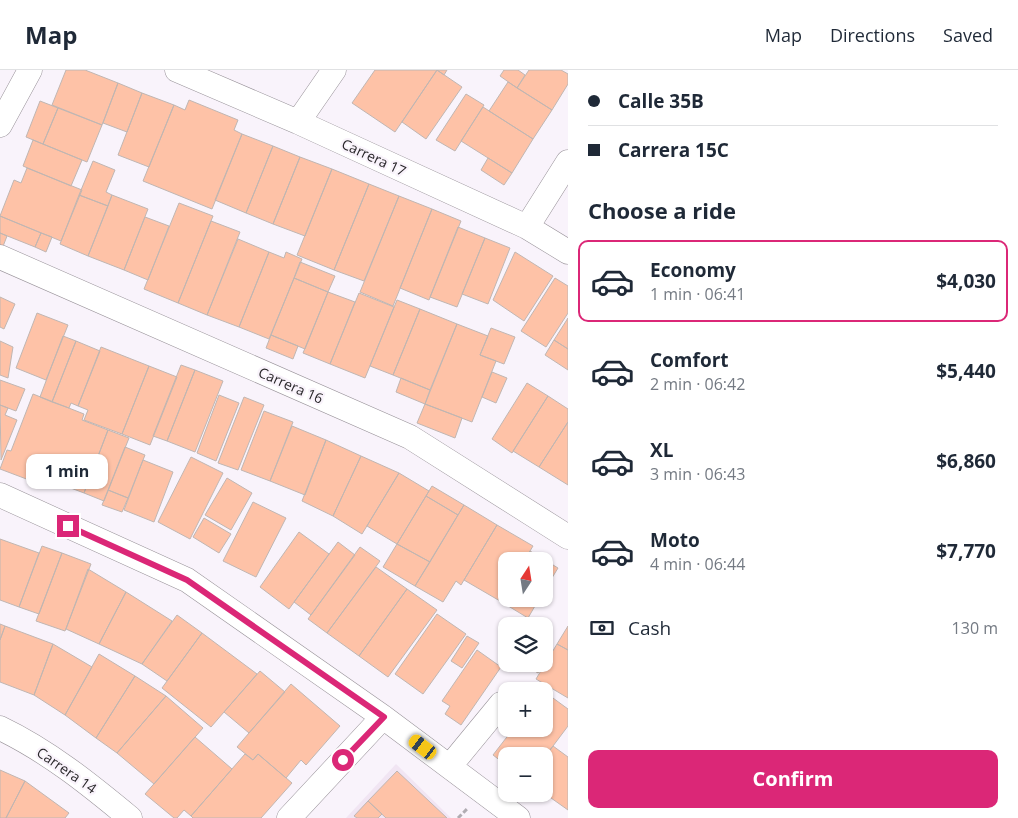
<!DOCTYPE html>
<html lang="en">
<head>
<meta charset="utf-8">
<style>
	:root { --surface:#fff; --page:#f6f6f7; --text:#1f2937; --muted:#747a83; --line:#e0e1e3; --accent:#db2777 }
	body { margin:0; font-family:"Open Sans",sans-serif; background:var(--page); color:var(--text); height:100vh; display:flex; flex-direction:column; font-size:19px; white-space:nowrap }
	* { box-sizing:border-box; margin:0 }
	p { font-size:16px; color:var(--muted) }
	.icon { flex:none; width:28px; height:28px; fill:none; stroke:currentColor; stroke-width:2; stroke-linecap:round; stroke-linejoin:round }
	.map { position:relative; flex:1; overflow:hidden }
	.panel { display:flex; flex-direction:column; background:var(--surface); width:450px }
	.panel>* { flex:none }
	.banner { display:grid; align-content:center; height:110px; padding:0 20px; background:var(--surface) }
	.needle { width:32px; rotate:12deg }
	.fabs { position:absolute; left:498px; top:482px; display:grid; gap:10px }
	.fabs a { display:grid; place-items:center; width:55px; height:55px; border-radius:10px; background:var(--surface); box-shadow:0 1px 4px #0004; font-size:25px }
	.end { position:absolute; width:22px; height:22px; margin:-11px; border:6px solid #db2777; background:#fff; box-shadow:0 0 0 2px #fff }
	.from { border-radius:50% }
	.bubble { position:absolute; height:35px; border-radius:10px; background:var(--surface); box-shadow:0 1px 4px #0004; font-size:16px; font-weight:700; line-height:35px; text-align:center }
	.car { position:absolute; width:15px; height:30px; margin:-15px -8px; border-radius:6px; box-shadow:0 0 4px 1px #0007; background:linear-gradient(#f5c518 24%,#345 0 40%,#f5c518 0 76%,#345 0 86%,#f5c518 0) }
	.banner b { display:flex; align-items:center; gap:18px; height:48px; font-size:19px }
	.banner b+b { border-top:1px solid var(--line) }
	.banner i { width:12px; height:12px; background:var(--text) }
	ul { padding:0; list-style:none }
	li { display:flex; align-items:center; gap:15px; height:82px; margin:0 10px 8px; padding:0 10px; border:2px solid transparent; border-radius:10px }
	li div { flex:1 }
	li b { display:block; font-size:19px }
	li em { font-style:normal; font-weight:700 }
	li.current { border-color:var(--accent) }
	li>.icon { width:45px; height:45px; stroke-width:1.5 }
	h2 { padding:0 20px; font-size:22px; line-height:60px }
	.pay { display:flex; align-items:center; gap:12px; height:55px; padding:0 20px; font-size:19px }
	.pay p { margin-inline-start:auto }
	.primary-button { display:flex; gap:10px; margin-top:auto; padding:10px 20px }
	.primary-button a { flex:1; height:58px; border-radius:10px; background:var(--accent); color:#fff; font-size:20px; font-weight:700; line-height:58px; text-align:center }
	header { display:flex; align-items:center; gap:30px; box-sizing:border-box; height:70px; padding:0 25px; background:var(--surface); border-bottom:1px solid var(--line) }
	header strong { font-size:24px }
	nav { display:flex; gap:28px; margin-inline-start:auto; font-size:18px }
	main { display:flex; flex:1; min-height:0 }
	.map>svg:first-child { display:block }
</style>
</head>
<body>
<header>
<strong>Map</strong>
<nav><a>Map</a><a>Directions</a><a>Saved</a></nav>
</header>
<main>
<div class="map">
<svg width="568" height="748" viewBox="0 0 568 748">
	<rect width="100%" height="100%" fill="#f9f3fb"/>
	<!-- built -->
	<path fill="#f1e5f3" d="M396,694L451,748H346Z"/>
	<!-- building -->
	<path fill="#fec2a7" stroke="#c0b6b2" d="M66,0H85L118,13L102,55L52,35Z
		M375,0H437L395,62L352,33Z
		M437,0L462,17L426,69L402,52Z
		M437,0H447L444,5Z
		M504,0H518L525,5L517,18L500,6Z
		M529,0H561L568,4V14L552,40L517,18Z
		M508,12L552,40L533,69L489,41Z
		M118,13L142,23L127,62L103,53Z
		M142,23L174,35L149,97L118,85Z
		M466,24L484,35L455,81L436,70Z
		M189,30L238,50L234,60L242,64L212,139L143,111L174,35L185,40Z
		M40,31L58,38L43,74L26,67Z
		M483,37L533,69L512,103L461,71Z
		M58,38L102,55L87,92L43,74Z
		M242,64L273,76L246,143L215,130Z
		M33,70L82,90L71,116L23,96Z
		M273,76L300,87L273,154L246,143Z
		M300,87L332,99L305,166L273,154Z
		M488,88L512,103L504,115L481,100Z
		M93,91L115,100L106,122L112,125L108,136L79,125Z
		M27,98L82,120L61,171L0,146L14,110L21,113Z
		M332,99L369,114L334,200L297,185Z
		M369,114L399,126L364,211L334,200Z
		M79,125L108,136L88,186L60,174Z
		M112,125L148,139L124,200L88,186Z
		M399,126L432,139L393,236L360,222Z
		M179,133L213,146L178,233L144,219Z
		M432,139L461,151L429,230L400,218Z
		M0,146L41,163L35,177L0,163Z
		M145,147L169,156L148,210L124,200Z
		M211,151L240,162L207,245L178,233Z
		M458,157L485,168L457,237L430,227Z
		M0,163L7,166L2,179H0Z
		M41,163L52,167L46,182L35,177Z
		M485,168L510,178L488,234L462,224Z
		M238,169L269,182L239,257L207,245Z
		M269,182L284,188L286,182L302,189L269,269L239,257Z
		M515,182L553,206L524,251L493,230Z
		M300,192L335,206L328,222L294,208Z
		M294,208L328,222L305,279L271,265Z
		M555,208L568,216V243L546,277L521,261Z
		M328,222L355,232L330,294L303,283Z
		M359,223L394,237L365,308L330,294Z
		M0,227L15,234L4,259L0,257Z
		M397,230L420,239L393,305L370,296Z
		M420,239L457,254L430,320L393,305Z
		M37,243L68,255L46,310L16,298Z
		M568,248V279L554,270Z
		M457,254L488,266L480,285L496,291L472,352L425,334Z
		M491,258L515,267L504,294L480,285Z
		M271,265L298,276L293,289L266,278Z
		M63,266L76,271L52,332L40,327Z
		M554,270L568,279V300L545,285Z
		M0,271L13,277L8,308L0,305Z
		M76,271L100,281L78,336L71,333L69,338L52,332Z
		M101,277L149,296L122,364L84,350L88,340L78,336Z
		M181,295L195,300L167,371L153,366Z
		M149,296L177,307L150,375L122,364Z
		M195,300L223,311L195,382L167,371Z
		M492,302L507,308L496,333L482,327Z
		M401,308L430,320L425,334L396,322Z
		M0,310L25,319L16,341L0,335Z
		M527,313L548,326L512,383L492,369Z
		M33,324L84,344L82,350L108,360L84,423L39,406L37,413L0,399L7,380L11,381Z
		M219,325L239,333L216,391L197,383Z
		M548,326L568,339V352L539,397L513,381Z
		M244,327L264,335L238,400L218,393Z
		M425,334L462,348L455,368L417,353Z
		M0,335L8,338L5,345L17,350L1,390Z
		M264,341L293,352L270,411L241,400Z
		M568,352V415L539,397Z
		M292,356L326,370L305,425L270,411Z
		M108,360L129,368L104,431L84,423Z
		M326,370L361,386L333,446L302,431Z
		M125,377L145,385L128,428L108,420Z
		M361,386L399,403L362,464L333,446Z
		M191,387L223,403L190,469L158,452Z
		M143,390L173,402L154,452L124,440Z
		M399,403L429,421L397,474L367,456Z
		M227,408L252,423L231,460L205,445Z
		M432,416L464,435L458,445L426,426Z
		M108,420L128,428L122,442L102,435Z
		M426,426L458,445L430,492L397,474Z
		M253,432L286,448L256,507L223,491Z
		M464,435L497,455L461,515L456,511L443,532L415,516Z
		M204,448L231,464L219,483L193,467Z
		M497,455L533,476L524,491H506V521L500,531L464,510Z
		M299,462L329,484L289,539L260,517Z
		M0,469L39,483L19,537L0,530Z
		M338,472L355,485L311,545L294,532Z
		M397,474L430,492L415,516L383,497Z
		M42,476L62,483L39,544L19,537Z
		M360,477L380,491L327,563L308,549Z
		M530,481L558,498L544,521V491H524Z
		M62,483L91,494L65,561L36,551Z
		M376,497L407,519L359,586L327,563Z
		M88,499L126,522L99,574L66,559Z
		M407,519L437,540L388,607L359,586Z
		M506,521V529H539L528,548L500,531Z
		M126,522L172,551L142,594L99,574Z
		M437,544L466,564L423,624L395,604Z
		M177,545L202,563L167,611L142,594Z
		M0,554L5,556L0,570Z
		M5,556L53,574L34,625L0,612V570Z
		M568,556V580L557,574Z
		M202,563L257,604L211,657L162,618Z
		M467,566L479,573L462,598L451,591Z
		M53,574L92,597L65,645L34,625Z
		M557,574L568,580V628L536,609Z
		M544,577L551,581L544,593Z
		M477,580L501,597L461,655L445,644L450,636L442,631Z
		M99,584L135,606L96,668L65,645Z
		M523,594H543L538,603Z
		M260,601L285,622L249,663L224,642Z
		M135,606L166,626L117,683L96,668Z
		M291,614L340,656L306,695L301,690L286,708L258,684L253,690L237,677Z
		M542,620L568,639V656L544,688V686H506V695L493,685L513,659H544V621H540Z
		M166,626L203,658L154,714L117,683Z
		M195,667L232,699L191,746L184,740L177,748H174L145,724Z
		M553,676L568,687V740L544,723V688Z
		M245,684L253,690L258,684L292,713L261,748H193L191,746Z
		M0,700L25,711L6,748H0Z
		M397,701L447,748H386L368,731Z
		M25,711L69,743L65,748H6Z
		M368,731L382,744L378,748H357L354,746Z"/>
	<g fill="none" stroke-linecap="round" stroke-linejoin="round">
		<defs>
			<path id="minor" d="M177,0L298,52L527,157L568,182
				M298,52L334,0
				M0,55L30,0
				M527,157L568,92
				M0,187L410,367L568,467
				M0,425L187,510L383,647L518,748
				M0,658C48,681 89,714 130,748
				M450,696L501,634
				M289,748L383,647"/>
		</defs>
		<!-- minor casing -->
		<use href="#minor" stroke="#989299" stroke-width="25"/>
		<!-- path -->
		<path stroke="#b0acb2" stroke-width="3" stroke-dasharray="5 2.5" stroke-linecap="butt" d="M458,748L468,738"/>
		<!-- minor -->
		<use href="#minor" stroke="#fff" stroke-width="24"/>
	</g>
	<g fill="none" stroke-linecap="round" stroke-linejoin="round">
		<!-- route -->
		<path stroke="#db2777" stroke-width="6" d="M68,456L187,510L384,647L343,690"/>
	</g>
	<g text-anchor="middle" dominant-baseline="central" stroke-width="4.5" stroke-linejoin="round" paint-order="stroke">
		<!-- street labels -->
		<g font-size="14" fill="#282629" stroke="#f9f3fb">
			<text transform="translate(374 87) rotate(25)">Carrera 17</text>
			<text transform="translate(291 315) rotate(24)">Carrera 16</text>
			<text transform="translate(67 700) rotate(35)">Carrera 14</text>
		</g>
	</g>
</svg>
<div class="fabs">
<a><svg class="needle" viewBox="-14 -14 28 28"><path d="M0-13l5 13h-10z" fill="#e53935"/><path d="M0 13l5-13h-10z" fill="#747a83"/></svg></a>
<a><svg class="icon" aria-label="layers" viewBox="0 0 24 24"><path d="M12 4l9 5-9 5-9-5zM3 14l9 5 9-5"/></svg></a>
<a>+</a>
<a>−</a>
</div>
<i class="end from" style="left:343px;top:690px"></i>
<i class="end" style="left:68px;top:456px"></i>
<div class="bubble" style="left:26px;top:384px;width:82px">1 min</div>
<i class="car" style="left:423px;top:677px;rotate:307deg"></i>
</div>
<section class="panel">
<div class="banner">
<b><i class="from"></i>Calle 35B</b>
<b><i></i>Carrera 15C</b>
</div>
<h2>Choose a ride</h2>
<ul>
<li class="current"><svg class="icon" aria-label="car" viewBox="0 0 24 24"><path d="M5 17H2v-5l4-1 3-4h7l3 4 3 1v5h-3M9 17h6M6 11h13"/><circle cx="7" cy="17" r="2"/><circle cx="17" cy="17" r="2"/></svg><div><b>Economy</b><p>1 min · 06:41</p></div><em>$4,030</em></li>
<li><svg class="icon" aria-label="car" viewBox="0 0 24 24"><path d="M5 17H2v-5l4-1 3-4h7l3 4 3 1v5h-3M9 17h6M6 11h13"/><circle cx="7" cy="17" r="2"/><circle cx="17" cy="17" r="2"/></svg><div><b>Comfort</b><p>2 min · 06:42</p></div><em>$5,440</em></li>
<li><svg class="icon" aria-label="car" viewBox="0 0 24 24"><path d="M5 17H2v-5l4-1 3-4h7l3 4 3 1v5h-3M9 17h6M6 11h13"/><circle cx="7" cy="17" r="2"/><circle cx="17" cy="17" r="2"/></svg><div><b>XL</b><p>3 min · 06:43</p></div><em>$6,860</em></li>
<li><svg class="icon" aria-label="car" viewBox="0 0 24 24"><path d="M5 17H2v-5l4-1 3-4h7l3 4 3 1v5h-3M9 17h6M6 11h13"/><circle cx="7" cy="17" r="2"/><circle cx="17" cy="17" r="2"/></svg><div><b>Moto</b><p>4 min · 06:44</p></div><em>$7,770</em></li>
</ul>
<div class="pay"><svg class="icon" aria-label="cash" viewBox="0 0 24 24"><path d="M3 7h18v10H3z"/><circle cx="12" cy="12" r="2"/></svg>Cash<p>130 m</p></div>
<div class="primary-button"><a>Confirm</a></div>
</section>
</main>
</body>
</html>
